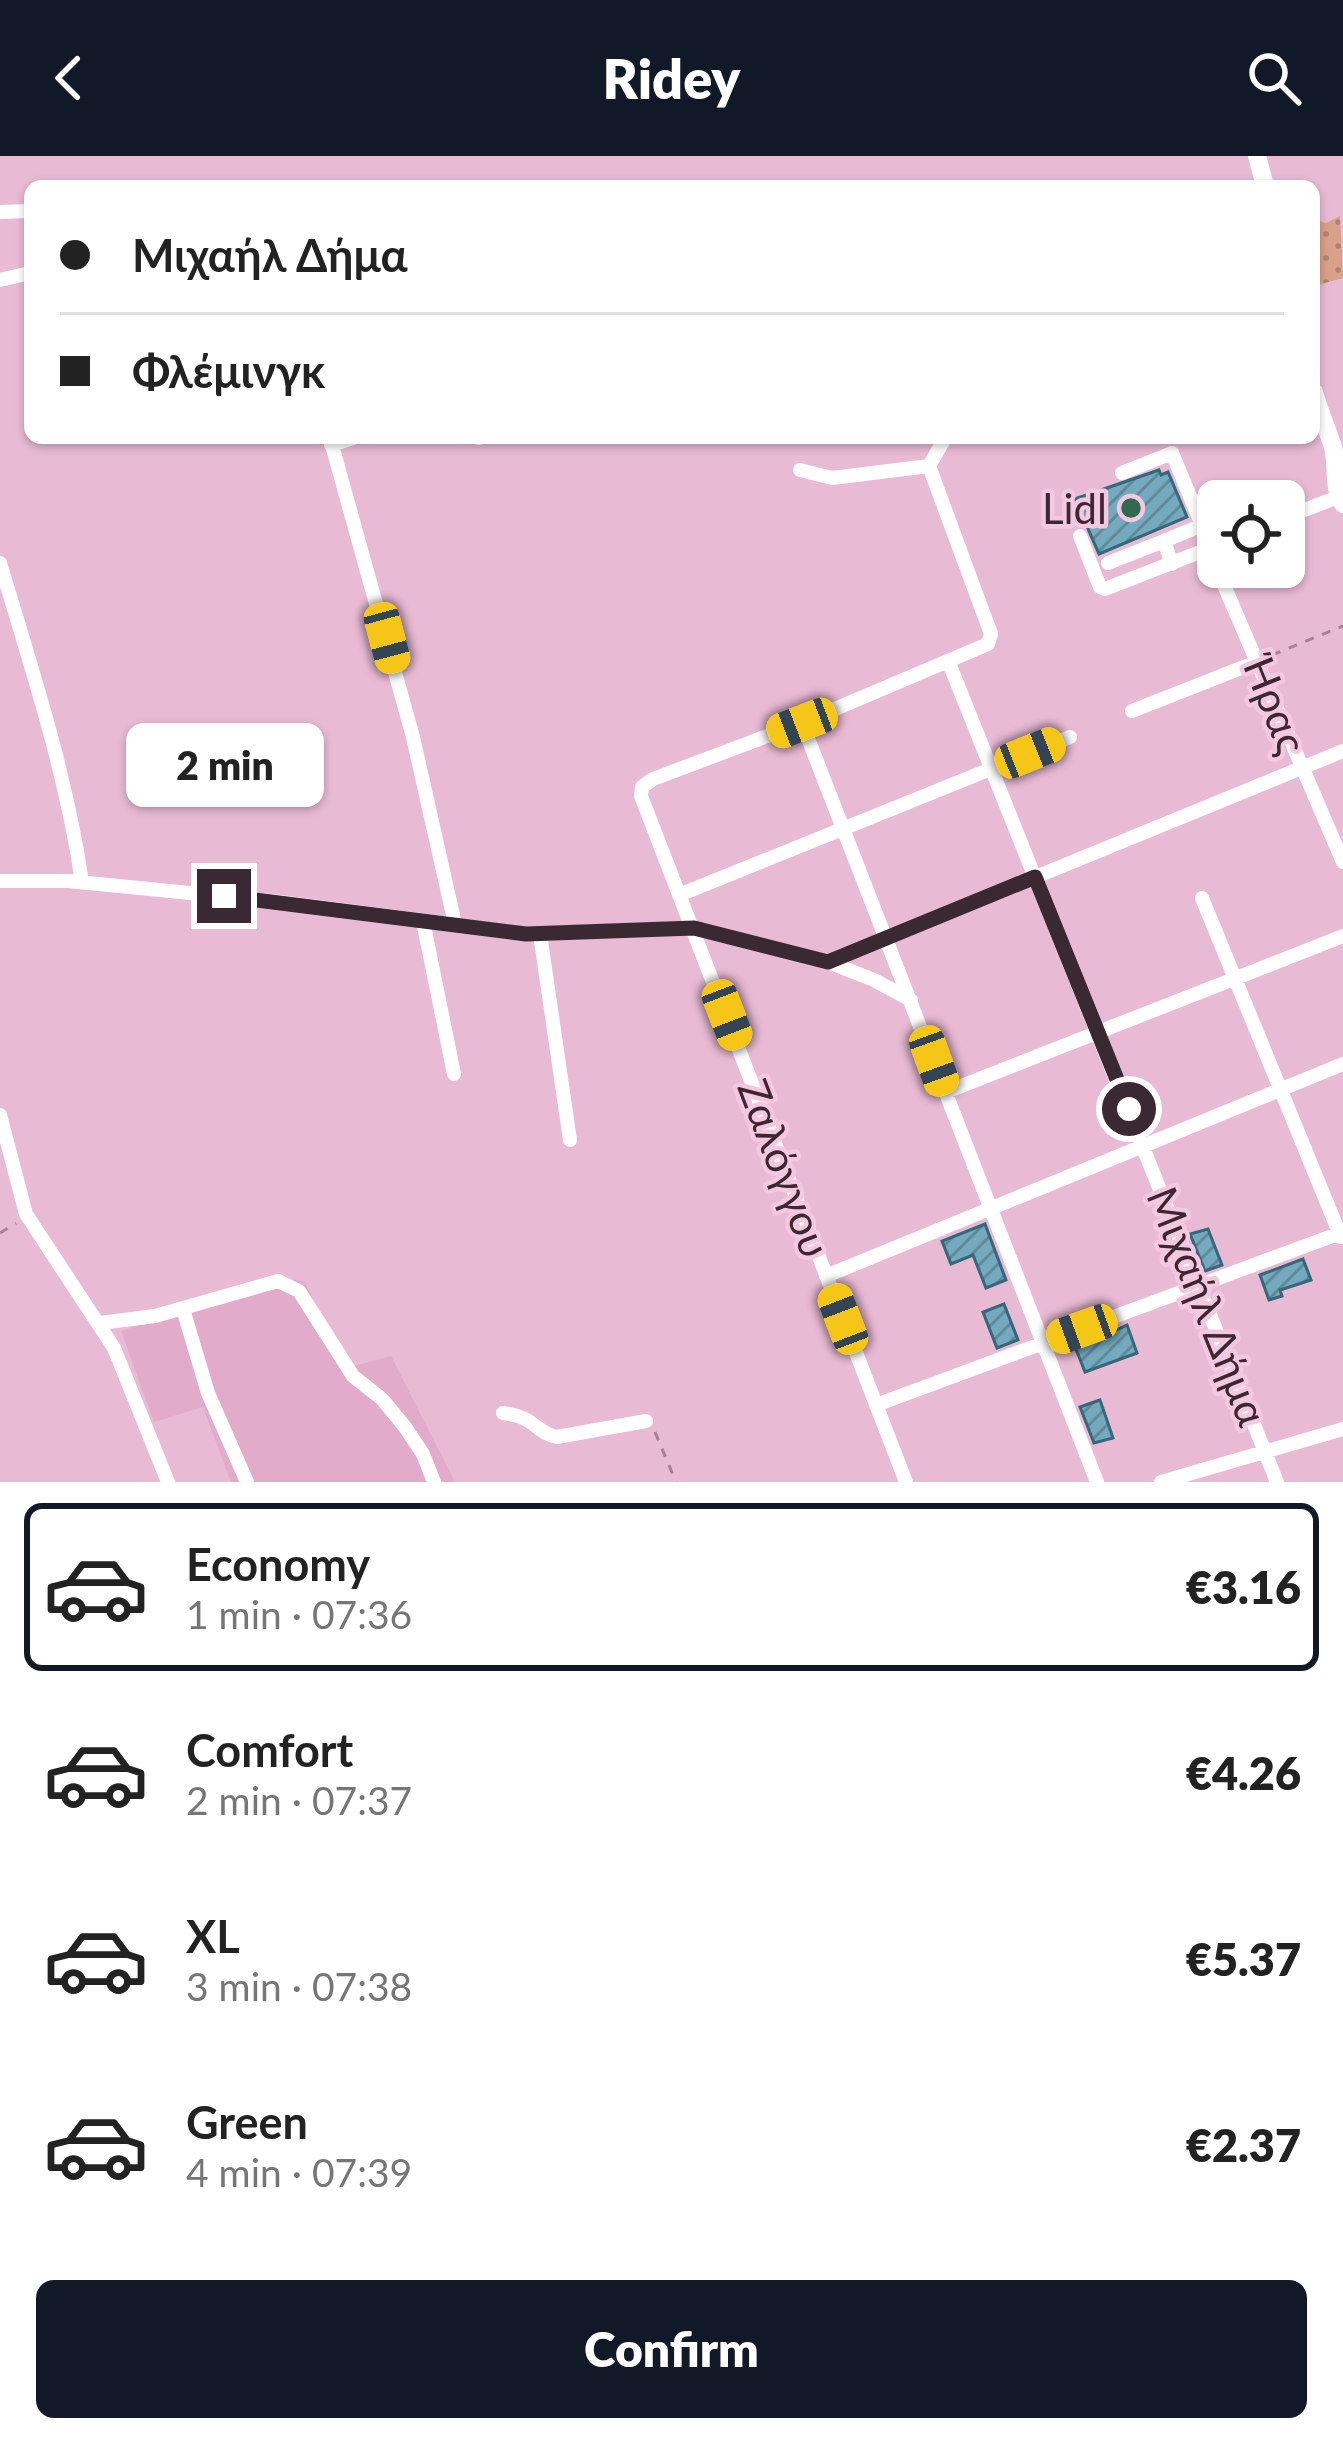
<!DOCTYPE html>
<html lang="en">
<head>
<meta charset="utf-8">
<style>
	:root { --surface:#fff; --page:#f6f6f6; --text:#222; --muted:#767676; --line:#e0e0e0; --accent:#111827 }
	body { margin:0; font-family:Lato,sans-serif; background:var(--page); color:var(--text); height:100vh; display:flex; flex-direction:column; font-size:45px; white-space:nowrap }
	* { box-sizing:border-box; margin:0 }
	p { font-size:39px; color:var(--muted) }
	.icon { flex:none; width:66px; height:66px; fill:none; stroke:currentColor; stroke-width:2; stroke-linecap:round; stroke-linejoin:round }
	.map { position:relative; height:1326px; overflow:hidden }
	.side { display:flex; flex-direction:column; background:var(--surface); flex:1 }
	.side>* { flex:none }
	.hud { position:absolute; left:24px; top:24px; width:1296px; height:264px; border-radius:18px; box-shadow:0 3px 9px #0004; display:grid; align-content:center; height:264px; padding:0 36px; background:var(--surface) }
	.fabs { position:absolute; left:1197px; top:324px; display:grid; gap:24px }
	.fabs a { display:grid; place-items:center; width:108px; height:108px; border-radius:18px; background:var(--surface); box-shadow:0 3px 9px #0004; font-size:60px }
	.end { position:absolute; width:54px; height:54px; margin:-27px; border:15px solid #3a2832; background:#fff; box-shadow:0 0 0 6px #fff }
	.from { border-radius:50% }
	.bubble { position:absolute; height:84px; border-radius:18px; background:var(--surface); box-shadow:0 3px 9px #0004; font-size:39px; font-weight:800; line-height:84px; text-align:center }
	.car { position:absolute; width:36px; height:72px; margin:-36px -18px; border-radius:15px; box-shadow:0 0 9px 3px #0007; background:linear-gradient(#f5c518 24%,#345 0 40%,#f5c518 0 76%,#345 0 86%,#f5c518 0) }
	.hud b { display:flex; align-items:center; gap:42px; height:114px; font-size:45px }
	.hud b+b { border-top:3px solid var(--line) }
	.hud i { width:30px; height:30px; background:var(--text) }
	ul { padding:21px 0 0; list-style:none }
	li { display:flex; align-items:center; gap:36px; height:168px; margin:0 24px 18px; padding:0 12px; border:6px solid transparent; border-radius:18px }
	li div { flex:1 }
	li b { display:block; font-size:45px }
	li em { font-style:normal; font-weight:800 }
	li.current { border-color:var(--accent) }
	li>.icon { width:108px; height:108px; stroke-width:1.5 }
	.action { display:flex; gap:24px; margin-top:auto; padding:24px 36px }
	.action a { flex:1; height:138px; border-radius:18px; background:var(--accent); color:#fff; font-size:48px; font-weight:800; line-height:138px; text-align:center }
	header { display:flex; justify-content:space-between; align-items:center; height:156px; padding:0 36px; background:var(--accent); color:#fff; font-size:54px; font-weight:800 }
	.map>svg:first-child { display:block }
</style>
</head>
<body>
<header><svg class="icon" aria-label="back" viewBox="0 0 24 24"><path d="M15 5l-7 7 7 7"/></svg>Ridey<svg class="icon" aria-label="search" viewBox="0 0 24 24"><circle cx="10" cy="10" r="6"/><path d="M15 15l6 6"/></svg></header>
<div class="map">
<svg width="1343" height="1326" viewBox="0 0 1343 1326">
	<defs>
		<pattern id="grass-dots" width="8" height="8" patternUnits="userSpaceOnUse" patternTransform="scale(3)"><rect width="8" height="8" fill="#d8a18a"/><path d="M2 2h.1M6 6h.1" fill="none" stroke="#b08371" stroke-width="1.8" stroke-linecap="round"/></pattern>
		<pattern id="building-hatch" width="6" height="6" patternUnits="userSpaceOnUse" patternTransform="scale(3)"><rect width="6" height="6" fill="#74a9be"/><path d="M-1 1l2-2M0 6l6-6M5 7l2-2" fill="none" stroke="#608a9b"/></pattern>
	</defs>
	<rect width="100%" height="100%" fill="#e9bad4"/>
	<!-- built -->
	<path fill="#e1abc9" d="M284,1123L305,1125L344,1213L391,1200L455,1326H231L203,1251L154,1266L121,1175Z"/>
	<!-- grass -->
	<path fill="url(#grass-dots)" d="M1340,60L1343,122L1314,130V64L1326,67Z"/>
	<!-- building -->
	<path fill="url(#building-hatch)" stroke="#34687b" stroke-width="3" d="M1159,314L1161,319L1168,316L1187,361L1099,398L1075,343Z
		M985,1068L1006,1124L986,1132L973,1099L951,1108L942,1085Z
		M1208,1073L1222,1109L1205,1115L1190,1078Z
		M1303,1103L1311,1124L1280,1134L1282,1140L1269,1144L1260,1119Z
		M1004,1148L1018,1184L997,1192L983,1156Z
		M1127,1169L1137,1197L1085,1216L1074,1188L1093,1185Z
		M1100,1244L1113,1282L1094,1287L1080,1251Z"/>
	<g fill="none" stroke-linecap="round" stroke-linejoin="round">
		<!-- path -->
		<path stroke="#a68296" stroke-width="3" stroke-dasharray="9 9" stroke-linecap="butt" d="M1272,499L1343,470
			M0,1077L16,1067
			M655,1276L676,1326"/>
		<!-- minor -->
		<path stroke="#fff" stroke-width="14" d="M0,56L30,55
			M0,124L30,117
			M330,282L413,581L455,768
			M478,282H479
			M331,289L353,282
			M800,314L832,322L929,310
			M1122,317L1172,297L1202,369L1164,385L1172,408
			M1284,362L1338,341
			M1080,380L1100,431L1105,433L1218,389
			M1208,392L1343,706
			M0,407C32,513 66,617 82,726
			M1108,407L1164,385
			M949,507L1277,1326
			M1132,555L1259,505
			M802,567L1097,1326
			M0,725H68L272,745L526,778L694,772L828,806L874,824L911,844
			M679,739L1070,581
			M1202,742L1341,1081
			M423,765L454,918
			M540,778L570,984
			M828,806L1343,595
			M946,936L1343,780
			M0,959L26,1058L114,1192L168,1326
			M826,1120L1343,908
			M183,1153L208,1237L247,1326
			M100,1167L155,1160L278,1125L299,1135L353,1220L382,1243L405,1271L423,1298L434,1326
			M876,1249L1343,1076
			M503,1257C536,1261 534,1276 557,1281L646,1265
			M906,1326L641,640L642,631L653,623L802,567L988,488L991,478L929,310L945,282
			M1161,1326L1343,1273"/>
		<!-- major -->
		<path stroke="#fff" stroke-width="18" d="M1257,0L1265,30
			M1314,236C1319,255 1327,272 1333,291C1338,311 1332,329 1343,348"/>
	</g>
	<g fill="none" stroke-linecap="round" stroke-linejoin="round">
		<!-- route -->
		<path stroke="#3a2832" stroke-width="15" d="M224,740L526,778L694,772L828,806L1035,721L1129,953"/>
	</g>
	<!-- markers -->
	<circle fill="#316a53" stroke="#f6c7e1" stroke-width="4.5" cx="1131" cy="352" r="12"/>
	<g text-anchor="middle" dominant-baseline="central" stroke-width="9" stroke-linejoin="round" paint-order="stroke">
		<!-- poi labels -->
		<g font-size="42" fill="#3a2832" stroke="#f6c7e1" text-anchor="end">
			<text x="1107" y="352">Lidl</text>
		</g>
		<!-- street labels -->
		<g font-size="42" fill="#3a2832" stroke="#f6c7e1">
			<text transform="translate(1276 549) rotate(68)">Ήρας</text>
			<text transform="translate(785 1012) rotate(69)">Ζαλόγγου</text>
			<text transform="translate(1208 1150) rotate(68)">Μιχαήλ Δήμα</text>
		</g>
	</g>
</svg>
<div class="fabs">
<a><svg class="icon" aria-label="locate" viewBox="0 0 24 24"><circle cx="12" cy="12" r="6"/><path d="M12 2v4M12 18v4M2 12h4M18 12h4"/></svg></a>
</div>
<i class="end from" style="left:1129px;top:953px"></i>
<i class="end" style="left:224px;top:740px"></i>
<div class="bubble" style="left:126px;top:567px;width:198px">2 min</div>
<i class="car" style="left:387px;top:482px;rotate:165deg"></i>
<i class="car" style="left:802px;top:567px;rotate:249deg"></i>
<i class="car" style="left:1030px;top:597px;rotate:68deg"></i>
<i class="car" style="left:727px;top:859px;rotate:159deg"></i>
<i class="car" style="left:934px;top:905px;rotate:160deg"></i>
<i class="car" style="left:843px;top:1163px;rotate:339deg"></i>
<i class="car" style="left:1082px;top:1173px;rotate:250deg"></i>
<div class="hud">
<b><i class="from"></i>Μιχαήλ Δήμα</b>
<b><i></i>Φλέμινγκ</b>
</div>
</div>
<section class="side">
<ul>
<li class="current"><svg class="icon" aria-label="car" viewBox="0 0 24 24"><path d="M5 17H2v-5l4-1 3-4h7l3 4 3 1v5h-3M9 17h6M6 11h13"/><circle cx="7" cy="17" r="2"/><circle cx="17" cy="17" r="2"/></svg><div><b>Economy</b><p>1 min · 07:36</p></div><em>€3.16</em></li>
<li><svg class="icon" aria-label="car" viewBox="0 0 24 24"><path d="M5 17H2v-5l4-1 3-4h7l3 4 3 1v5h-3M9 17h6M6 11h13"/><circle cx="7" cy="17" r="2"/><circle cx="17" cy="17" r="2"/></svg><div><b>Comfort</b><p>2 min · 07:37</p></div><em>€4.26</em></li>
<li><svg class="icon" aria-label="car" viewBox="0 0 24 24"><path d="M5 17H2v-5l4-1 3-4h7l3 4 3 1v5h-3M9 17h6M6 11h13"/><circle cx="7" cy="17" r="2"/><circle cx="17" cy="17" r="2"/></svg><div><b>XL</b><p>3 min · 07:38</p></div><em>€5.37</em></li>
<li><svg class="icon" aria-label="car" viewBox="0 0 24 24"><path d="M5 17H2v-5l4-1 3-4h7l3 4 3 1v5h-3M9 17h6M6 11h13"/><circle cx="7" cy="17" r="2"/><circle cx="17" cy="17" r="2"/></svg><div><b>Green</b><p>4 min · 07:39</p></div><em>€2.37</em></li>
</ul>
<div class="action"><a>Confirm</a></div>
</section>
</body>
</html>
